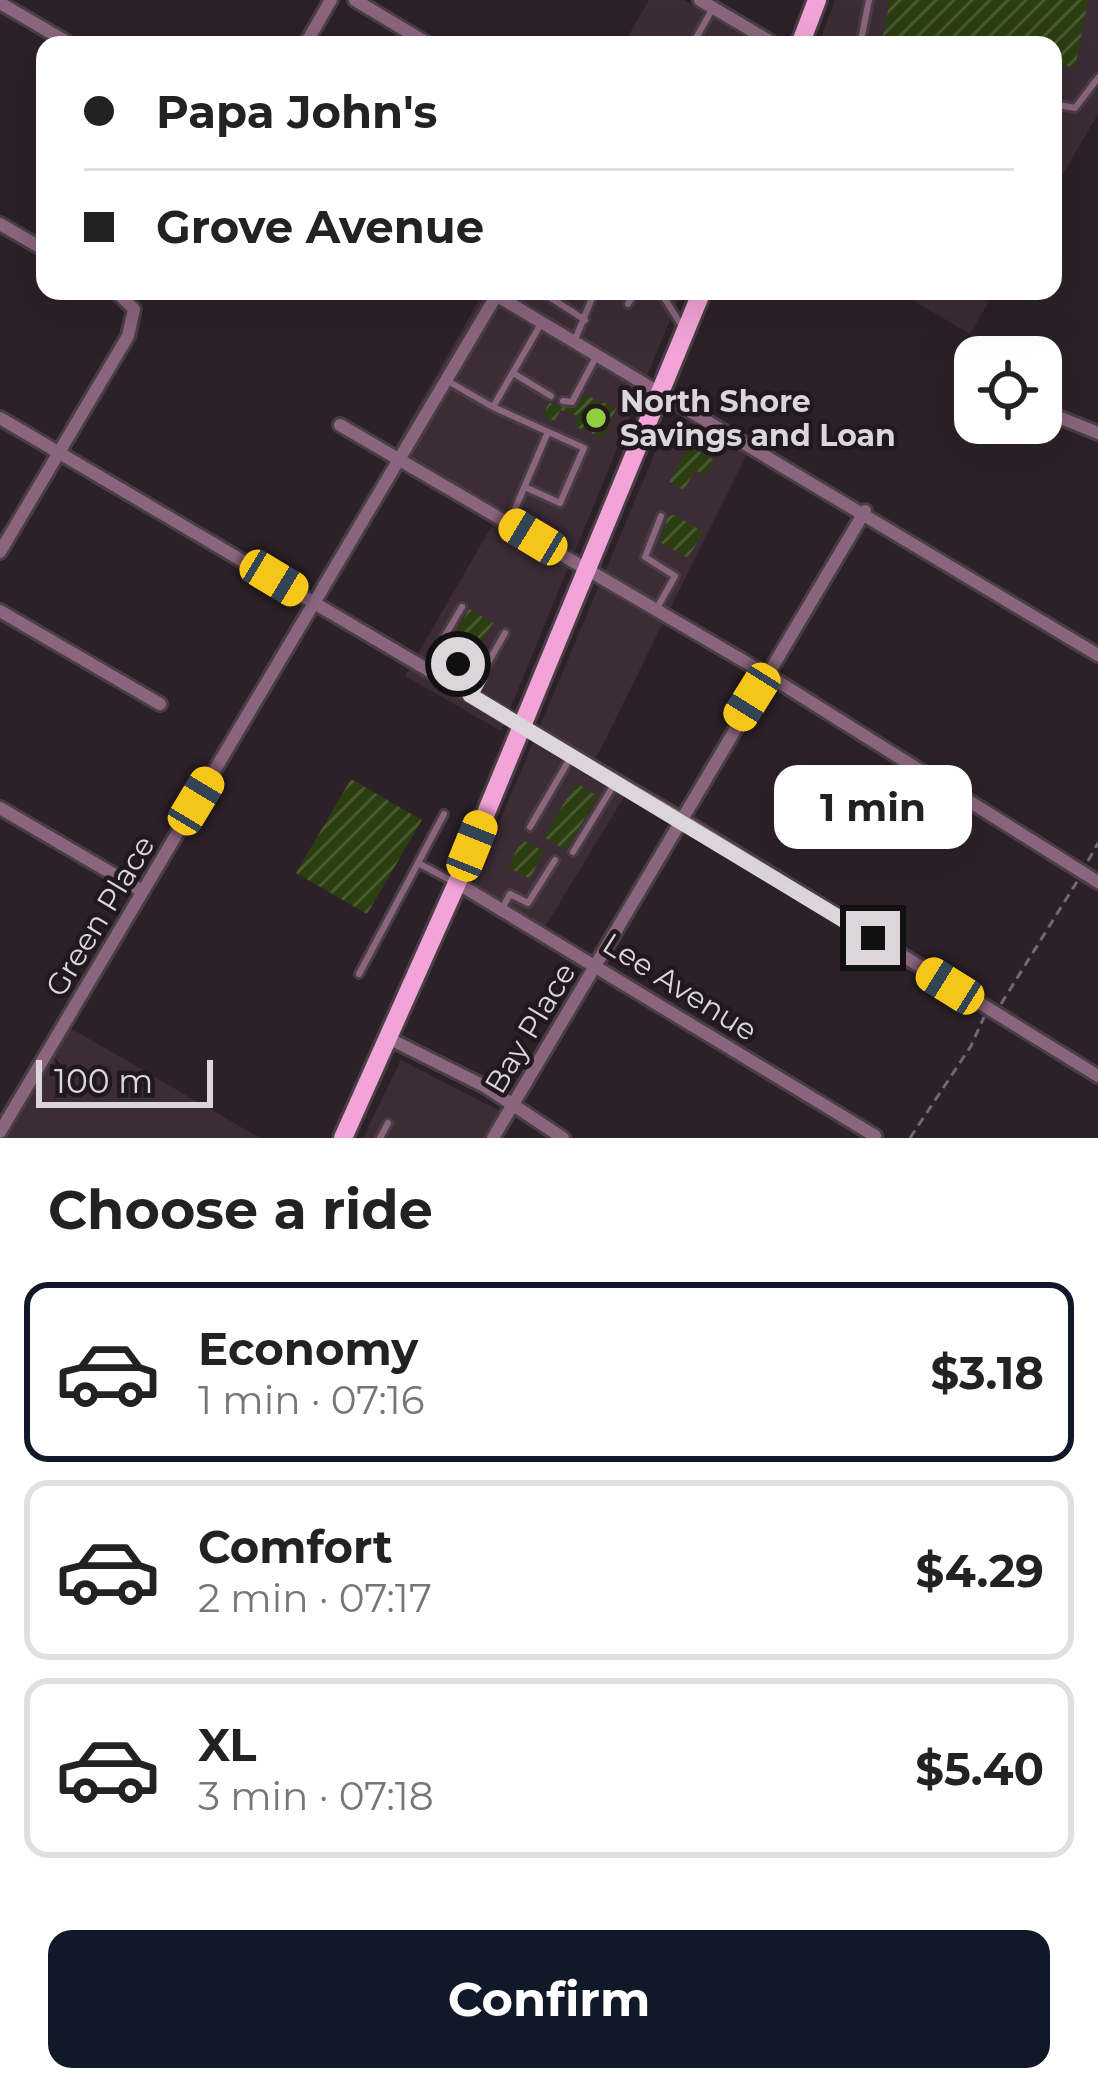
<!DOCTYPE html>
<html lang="en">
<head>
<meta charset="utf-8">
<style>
	:root { --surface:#fff; --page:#f2f2f2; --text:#222; --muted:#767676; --line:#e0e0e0; --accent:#111827 }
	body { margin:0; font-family:Montserrat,sans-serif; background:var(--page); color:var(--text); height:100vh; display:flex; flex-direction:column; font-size:45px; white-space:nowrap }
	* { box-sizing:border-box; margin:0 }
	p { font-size:39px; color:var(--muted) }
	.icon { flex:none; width:66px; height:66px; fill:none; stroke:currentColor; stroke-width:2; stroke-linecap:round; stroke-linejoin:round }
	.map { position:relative; height:1138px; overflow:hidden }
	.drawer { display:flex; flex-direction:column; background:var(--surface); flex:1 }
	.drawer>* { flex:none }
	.banner { position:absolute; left:36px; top:36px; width:1026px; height:264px; border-radius:24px; box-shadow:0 12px 48px #0002; display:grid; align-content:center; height:264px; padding:0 48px; background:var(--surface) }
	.fabs { position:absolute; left:954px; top:336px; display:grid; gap:24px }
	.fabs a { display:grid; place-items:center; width:108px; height:108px; border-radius:24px; background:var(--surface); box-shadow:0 12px 48px #0002; font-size:60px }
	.scale { position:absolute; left:36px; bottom:30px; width:177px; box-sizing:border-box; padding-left:12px; border:6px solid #dcd5d9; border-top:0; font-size:33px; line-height:42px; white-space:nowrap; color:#dcd5d9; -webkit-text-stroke:9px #22181f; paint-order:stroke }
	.end { position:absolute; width:54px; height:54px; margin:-27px; border:15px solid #dcd5d9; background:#111; box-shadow:0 0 0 6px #111 }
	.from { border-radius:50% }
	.bubble { position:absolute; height:84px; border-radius:24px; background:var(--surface); box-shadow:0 12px 48px #0002; font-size:39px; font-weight:700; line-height:84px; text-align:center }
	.car { position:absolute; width:36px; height:72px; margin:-36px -18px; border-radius:15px; box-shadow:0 0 9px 3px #0007; background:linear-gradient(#f5c518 24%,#345 0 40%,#f5c518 0 76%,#345 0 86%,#f5c518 0) }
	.banner b { display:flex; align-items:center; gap:42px; height:114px; font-size:45px }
	.banner b+b { border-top:3px solid var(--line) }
	.banner i { width:30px; height:30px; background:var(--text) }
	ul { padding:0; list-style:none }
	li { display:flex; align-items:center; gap:36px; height:180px; margin:0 24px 18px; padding:0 24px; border:6px solid var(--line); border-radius:24px }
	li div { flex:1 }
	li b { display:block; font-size:45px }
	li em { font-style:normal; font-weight:700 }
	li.current { border-color:var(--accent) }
	li>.icon { width:108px; height:108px; stroke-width:1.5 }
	h2 { padding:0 48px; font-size:54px; line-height:144px }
	.primary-button { display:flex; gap:24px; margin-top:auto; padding:24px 48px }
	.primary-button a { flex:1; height:138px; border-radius:24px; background:var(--accent); color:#fff; font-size:48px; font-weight:700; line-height:138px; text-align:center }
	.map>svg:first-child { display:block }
</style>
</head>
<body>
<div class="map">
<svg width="1098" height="1138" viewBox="0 0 1098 1138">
	<defs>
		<pattern id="building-hatch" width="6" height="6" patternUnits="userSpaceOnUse" patternTransform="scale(3)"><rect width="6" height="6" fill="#2b3e10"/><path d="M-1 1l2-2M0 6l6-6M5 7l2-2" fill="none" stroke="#495932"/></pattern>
	</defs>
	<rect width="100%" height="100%" fill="#2c2128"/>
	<!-- built -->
	<path fill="#3c2c36" d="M649,0H684L757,45H623Z
		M835,0H1098V114L1053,191V45H818Z
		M484,291H682L501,731L405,676L494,522L388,459Z
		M896,291H995L970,334Z
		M691,421L747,454L595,760L632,784L542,932L470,892L663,434L675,422Z
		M67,1026L260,1138H6Z
		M401,1060L515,1119L504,1138H363Z"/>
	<!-- building -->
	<path fill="url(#building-hatch)" d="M890,0H1088L1075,68L1053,63V45H881Z
		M586,395L616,408L604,438L574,426L578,416L560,410L555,421L543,416L549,403L574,409Z
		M689,446L714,460L705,476L695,470L684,490L669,482Z
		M675,515L703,532L688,558L660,542L668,516Z
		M469,609L493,623L471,659L448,646Z
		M351,779L422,820L367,914L296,873Z
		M576,783L598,796L566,850L544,837Z
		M522,840L544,851L530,879L508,867Z"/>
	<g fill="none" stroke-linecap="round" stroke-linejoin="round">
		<defs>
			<path id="service" d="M692,45L713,8
				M860,45L869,0
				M1053,104L1075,108L1098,78
				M540,291L585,320
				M660,291L683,328
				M628,304L635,291
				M574,342L595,291
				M513,373L551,396
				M446,380L493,407L542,322
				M563,401L572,402L597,355
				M493,407L584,448L560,503L527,488
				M509,523L547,434
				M657,608L675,576L645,557L661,516
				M437,652L480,677
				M427,666L462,607
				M471,693L505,633
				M530,827L572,755
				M573,852L615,783
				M418,863L452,881
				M502,909L510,894L528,903L555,860
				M359,974L444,814
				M380,1138L388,1123"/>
			<path id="minor" d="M355,0L430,45
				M700,0L776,45
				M0,3L72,45
				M305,45L331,0
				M0,224L45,250
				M489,291L1098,655
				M1041,410L1098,433
				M0,418L681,819L1098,1076
				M340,425L766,674L1098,882
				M0,552L128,336L134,309L115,291
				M0,611L160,704
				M0,808L142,891
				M457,883L875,1136
				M390,1039L486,1087L563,1138
				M0,1132L499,291
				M493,1138L865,511"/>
			<path id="primary" d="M800,45L817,0
				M343,1138L457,883L702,291"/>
		</defs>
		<!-- service casing -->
		<use href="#service" stroke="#483e44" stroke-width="12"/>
		<!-- minor casing -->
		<use href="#minor" stroke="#483e44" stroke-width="18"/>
		<!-- primary casing -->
		<use href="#primary" stroke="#483e44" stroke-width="24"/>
		<!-- path -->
		<path stroke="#72696f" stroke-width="3" stroke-dasharray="9 6" stroke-linecap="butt" d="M1088,861L1098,843
			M1001,1004L1078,880
			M910,1138L971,1046L984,1017"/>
		<!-- service -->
		<use href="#service" stroke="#8b657e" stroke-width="6"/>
		<!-- minor -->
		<use href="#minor" stroke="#8b657e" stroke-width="12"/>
		<!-- primary -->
		<use href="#primary" stroke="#f2a4d8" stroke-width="18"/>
	</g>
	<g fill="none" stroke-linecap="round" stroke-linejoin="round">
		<!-- route -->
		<path stroke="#dcd5d9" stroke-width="15" d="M458,664L480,677L470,695L873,938"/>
	</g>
	<!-- markers -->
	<circle fill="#92cd3e" stroke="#22181f" stroke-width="4.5" cx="596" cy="418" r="12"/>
	<g text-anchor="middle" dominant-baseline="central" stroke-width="9" stroke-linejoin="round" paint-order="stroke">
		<!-- poi labels -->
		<g font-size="30" font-weight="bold" fill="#dcd5d9" stroke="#22181f" text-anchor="start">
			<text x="620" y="401">North Shore<tspan x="620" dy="34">Savings and Loan</tspan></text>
		</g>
		<!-- street labels -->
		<g font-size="30" fill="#dcd5d9" stroke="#22181f">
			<text transform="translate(100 916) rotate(-59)">Green Place</text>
			<text transform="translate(680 987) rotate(32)">Lee Avenue</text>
			<text transform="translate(530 1028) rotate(-59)">Bay Place</text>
		</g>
	</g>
</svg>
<div class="fabs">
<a><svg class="icon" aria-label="locate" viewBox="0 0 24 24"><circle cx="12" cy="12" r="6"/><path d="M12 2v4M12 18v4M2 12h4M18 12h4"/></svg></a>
</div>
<div class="scale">100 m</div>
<i class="end from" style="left:458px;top:664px"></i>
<i class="end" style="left:873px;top:938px"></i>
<div class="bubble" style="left:774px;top:765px;width:198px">1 min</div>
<i class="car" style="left:533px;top:537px;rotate:301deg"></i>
<i class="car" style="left:274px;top:578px;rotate:121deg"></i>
<i class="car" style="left:752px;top:697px;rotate:212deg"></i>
<i class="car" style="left:196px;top:801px;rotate:31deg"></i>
<i class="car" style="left:472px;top:846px;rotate:22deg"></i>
<i class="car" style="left:950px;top:986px;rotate:302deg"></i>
<div class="banner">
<b><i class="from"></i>Papa John's</b>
<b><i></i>Grove Avenue</b>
</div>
</div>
<section class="drawer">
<h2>Choose a ride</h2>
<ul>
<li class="current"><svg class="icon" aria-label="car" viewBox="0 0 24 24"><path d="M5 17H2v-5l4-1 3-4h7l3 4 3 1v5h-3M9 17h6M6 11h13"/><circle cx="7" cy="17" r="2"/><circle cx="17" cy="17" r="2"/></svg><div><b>Economy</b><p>1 min · 07:16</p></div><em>$3.18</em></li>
<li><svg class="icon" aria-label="car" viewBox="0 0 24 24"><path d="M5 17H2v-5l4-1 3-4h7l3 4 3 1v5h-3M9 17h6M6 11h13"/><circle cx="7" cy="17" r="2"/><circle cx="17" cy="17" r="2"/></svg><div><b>Comfort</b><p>2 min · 07:17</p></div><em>$4.29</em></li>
<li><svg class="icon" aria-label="car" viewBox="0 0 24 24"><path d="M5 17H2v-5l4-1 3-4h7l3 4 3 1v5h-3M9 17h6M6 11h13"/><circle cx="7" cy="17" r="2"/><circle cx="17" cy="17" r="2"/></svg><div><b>XL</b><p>3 min · 07:18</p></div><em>$5.40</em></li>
</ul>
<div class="primary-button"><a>Confirm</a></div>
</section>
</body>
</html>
